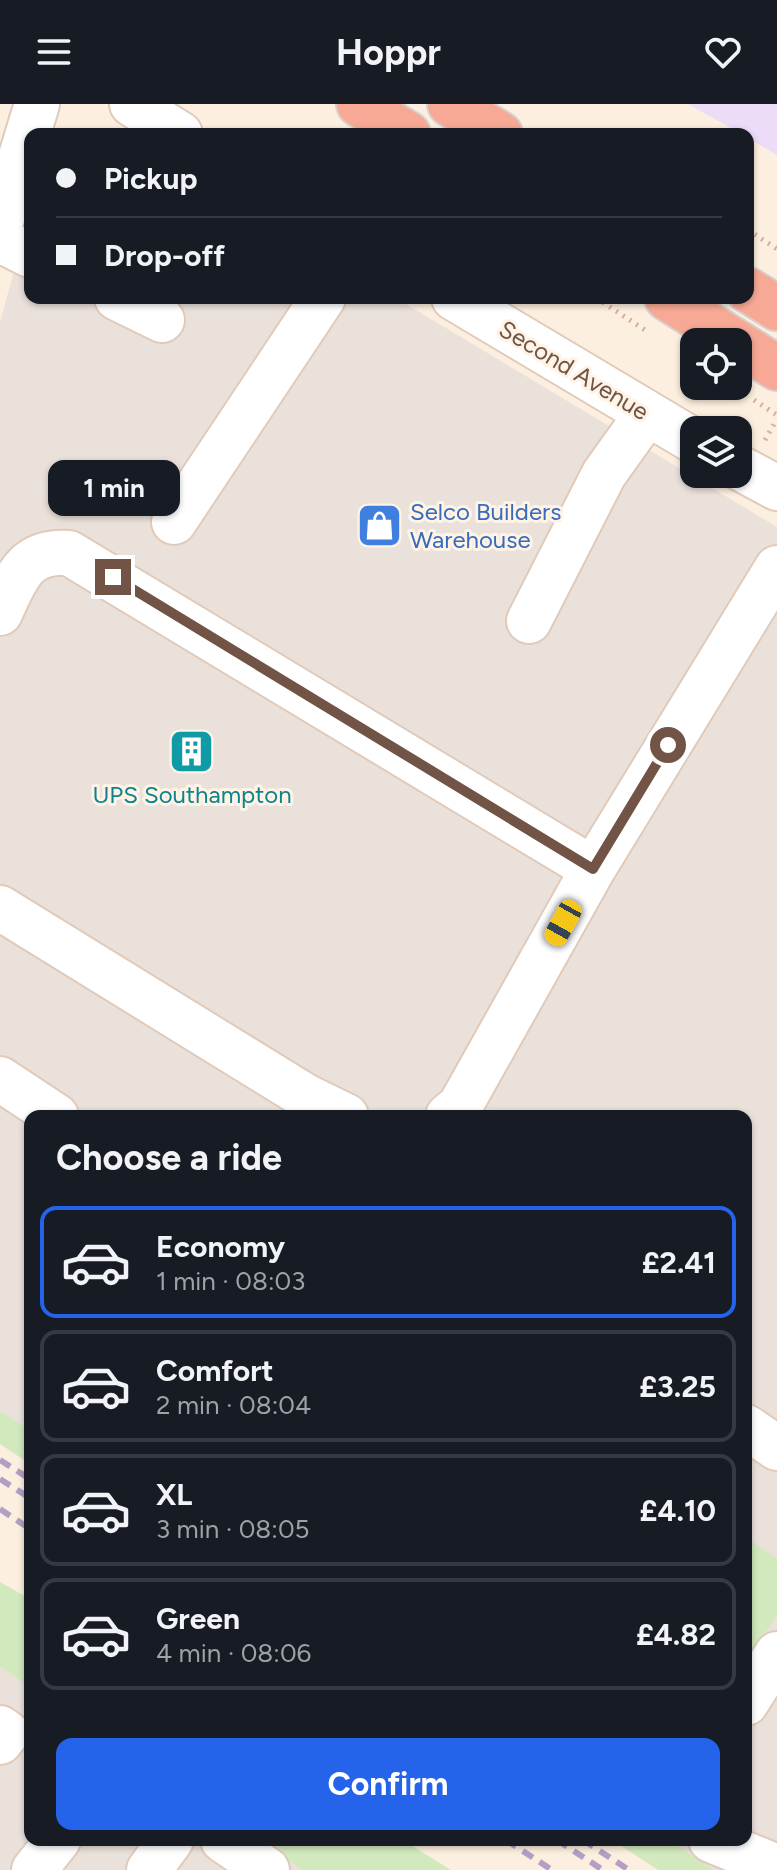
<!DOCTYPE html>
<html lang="en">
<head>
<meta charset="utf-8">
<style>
	:root { --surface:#171b24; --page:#20242c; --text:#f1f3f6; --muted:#9ea1a6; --line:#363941; --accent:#2563eb }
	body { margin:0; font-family:Figtree,sans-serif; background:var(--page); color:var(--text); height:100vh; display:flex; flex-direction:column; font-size:30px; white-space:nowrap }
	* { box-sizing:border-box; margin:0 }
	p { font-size:26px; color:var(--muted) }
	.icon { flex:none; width:44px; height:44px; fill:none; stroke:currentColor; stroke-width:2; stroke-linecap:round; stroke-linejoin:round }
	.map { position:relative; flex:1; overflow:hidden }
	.sheet { position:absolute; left:24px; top:1006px; width:728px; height:736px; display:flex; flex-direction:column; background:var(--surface); border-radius:16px; box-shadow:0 2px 6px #0004 }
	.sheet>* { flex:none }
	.guide { position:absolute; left:24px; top:24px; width:730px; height:176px; border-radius:16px; box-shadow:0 2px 6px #0004; display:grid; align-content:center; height:176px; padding:0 32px; background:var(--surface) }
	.controls { position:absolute; left:680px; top:224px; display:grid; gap:16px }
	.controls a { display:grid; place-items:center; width:72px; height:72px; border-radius:16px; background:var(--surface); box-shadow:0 2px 6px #0004; font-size:40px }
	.end { position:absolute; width:36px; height:36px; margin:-18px; border:10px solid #725447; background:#fff; box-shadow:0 0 0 4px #fff }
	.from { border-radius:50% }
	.bubble { position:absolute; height:56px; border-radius:16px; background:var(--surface); box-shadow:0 2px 6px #0004; font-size:26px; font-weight:700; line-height:56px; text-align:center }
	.car { position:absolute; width:24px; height:48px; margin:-24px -12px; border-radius:10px; box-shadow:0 0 6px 2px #0007; background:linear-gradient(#f5c518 24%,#345 0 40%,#f5c518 0 76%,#345 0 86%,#f5c518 0) }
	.guide b { display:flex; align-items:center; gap:28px; height:76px; font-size:30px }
	.guide b+b { border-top:2px solid var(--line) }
	.guide i { width:20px; height:20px; background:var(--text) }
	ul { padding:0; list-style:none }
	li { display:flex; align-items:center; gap:24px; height:112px; margin:0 16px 12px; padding:0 16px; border:4px solid var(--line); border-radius:16px }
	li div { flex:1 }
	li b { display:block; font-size:30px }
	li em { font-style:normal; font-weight:700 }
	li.selected { border-color:var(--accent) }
	li>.icon { width:72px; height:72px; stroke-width:1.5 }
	h2 { padding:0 32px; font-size:36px; line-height:96px }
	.button { display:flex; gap:16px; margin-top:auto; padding:16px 32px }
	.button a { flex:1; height:92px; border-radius:16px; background:var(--accent); color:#fff; font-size:32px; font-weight:700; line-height:92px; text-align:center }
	header { display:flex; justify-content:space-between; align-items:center; height:104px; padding:0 32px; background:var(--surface); font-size:36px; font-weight:700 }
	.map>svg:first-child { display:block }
</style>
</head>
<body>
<header><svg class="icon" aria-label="menu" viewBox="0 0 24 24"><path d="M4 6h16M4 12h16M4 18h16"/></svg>Hoppr<svg class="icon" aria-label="heart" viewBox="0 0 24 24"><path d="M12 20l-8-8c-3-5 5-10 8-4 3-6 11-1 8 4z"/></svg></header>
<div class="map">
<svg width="777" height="1766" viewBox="0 0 777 1766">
	<rect width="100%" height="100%" fill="#fcefdf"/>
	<!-- industrial -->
	<path fill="#eae1db" d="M30,109V194H396L777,423V1766H715L668,1736H746V1012H30V1327L0,1307V218Z
		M0,1563L30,1583V1736H258L302,1766H0Z"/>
	<!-- education -->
	<path fill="#ecdcf8" d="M688,0H777V51L748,34V30H741Z"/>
	<!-- green -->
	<path fill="#d2e9be" d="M0,1307L30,1326V1360L0,1340Z
		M746,1434L777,1454V1512L746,1556Z
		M0,1478L30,1495V1583L0,1563Z
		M258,1736H403L451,1766H302Z
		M612,1736H668L715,1766H658Z"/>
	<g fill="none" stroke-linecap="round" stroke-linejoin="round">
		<defs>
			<path id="minor" d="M132,0L180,30
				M0,121L37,0
				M0,136L30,151
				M117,194L162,216
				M454,194L694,337
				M738,363L777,384
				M174,418L323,194
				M0,509C17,473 24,446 69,449L593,765
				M529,517L604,370L647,310
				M0,804L305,992L346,1012
				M0,975L56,1012
				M448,1012L460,1002L593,765L777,464
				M746,1323L777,1344
				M746,1599L777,1550
				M0,1624L7,1629L0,1638
				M223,1736L267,1766
				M711,1736L777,1763
				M34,1766L58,1736
				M149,1766L171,1736"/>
			<path id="highway" d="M359,0L408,30
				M450,0L500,30
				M748,186L777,204
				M667,194L736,238
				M738,239L777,264"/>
		</defs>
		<!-- minor casing -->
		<use href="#minor" stroke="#e0cbbb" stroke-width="48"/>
		<!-- highway casing -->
		<use href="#highway" stroke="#d8cfcb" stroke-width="48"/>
		<!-- path -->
		<path stroke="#d6ae9b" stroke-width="5" stroke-dasharray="2 6" stroke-linecap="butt" d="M748,126L777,145
			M596,194L645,226
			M754,296L777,311
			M765,336L777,315"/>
		<!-- minor -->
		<use href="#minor" stroke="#fff" stroke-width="44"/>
		<!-- highway -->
		<use href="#highway" stroke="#f7a995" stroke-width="44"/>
		<!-- rail -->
		<path stroke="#b19fc4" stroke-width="6" stroke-dasharray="12 8" stroke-linecap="butt" d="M0,1356L30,1375
			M0,1375L30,1394
			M0,1405L30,1425
			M506,1736L552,1766
			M557,1736L603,1766
			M583,1736L629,1766"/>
	</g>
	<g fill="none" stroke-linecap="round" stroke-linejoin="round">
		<!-- route -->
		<path stroke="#725447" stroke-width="10" d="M113,473L593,765L668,641"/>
	</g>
	<!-- icons -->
	<defs>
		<symbol id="shop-square" viewBox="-11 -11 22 22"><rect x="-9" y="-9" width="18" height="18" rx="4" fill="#3f7fe0" stroke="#fff3e5"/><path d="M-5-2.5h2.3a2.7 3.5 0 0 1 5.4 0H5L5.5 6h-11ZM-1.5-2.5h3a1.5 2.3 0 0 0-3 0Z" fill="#fff"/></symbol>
		<symbol id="building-square" viewBox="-11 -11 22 22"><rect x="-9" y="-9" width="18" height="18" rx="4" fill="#0f9aa8" stroke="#fff3e5"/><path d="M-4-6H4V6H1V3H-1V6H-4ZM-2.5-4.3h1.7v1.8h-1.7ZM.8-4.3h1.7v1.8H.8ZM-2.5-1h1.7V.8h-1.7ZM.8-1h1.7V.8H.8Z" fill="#fff"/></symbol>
	</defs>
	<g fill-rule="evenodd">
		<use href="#shop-square" x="354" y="396" width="51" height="51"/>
		<use href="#building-square" x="166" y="622" width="51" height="51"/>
	</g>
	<g text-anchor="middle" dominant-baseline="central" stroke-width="6" stroke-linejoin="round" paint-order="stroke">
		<!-- street labels -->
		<g font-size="24" fill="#725447" stroke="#fff3e5">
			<text transform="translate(574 266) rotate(31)">Second Avenue</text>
		</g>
		<!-- shop labels -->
		<g font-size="24" fill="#366cbe" stroke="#fff3e5" text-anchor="start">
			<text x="410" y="407">Selco Builders<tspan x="410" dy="28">Warehouse</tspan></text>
		</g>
		<!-- culture labels -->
		<g font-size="24" fill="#0d838f" stroke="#fff3e5">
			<text x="192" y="690">UPS Southampton</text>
		</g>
	</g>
</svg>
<div class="controls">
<a><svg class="icon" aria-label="locate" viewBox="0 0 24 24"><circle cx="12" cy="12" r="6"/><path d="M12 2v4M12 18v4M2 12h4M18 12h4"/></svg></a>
<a><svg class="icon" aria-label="layers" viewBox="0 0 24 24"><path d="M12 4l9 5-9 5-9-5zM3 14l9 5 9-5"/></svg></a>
</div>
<i class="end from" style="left:668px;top:641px"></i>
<i class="end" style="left:113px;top:473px"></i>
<div class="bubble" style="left:48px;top:356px;width:132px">1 min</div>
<i class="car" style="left:563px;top:819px;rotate:209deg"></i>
<div class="guide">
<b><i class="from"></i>Pickup</b>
<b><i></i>Drop-off</b>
</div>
<section class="sheet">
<h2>Choose a ride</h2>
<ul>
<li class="selected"><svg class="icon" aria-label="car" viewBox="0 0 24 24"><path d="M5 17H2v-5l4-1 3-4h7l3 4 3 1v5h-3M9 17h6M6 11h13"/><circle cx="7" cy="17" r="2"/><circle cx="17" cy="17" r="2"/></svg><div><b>Economy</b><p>1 min · 08:03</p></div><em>£2.41</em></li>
<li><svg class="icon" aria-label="car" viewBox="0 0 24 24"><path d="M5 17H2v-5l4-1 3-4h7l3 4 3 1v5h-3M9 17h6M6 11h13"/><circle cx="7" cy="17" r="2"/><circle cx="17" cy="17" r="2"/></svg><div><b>Comfort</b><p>2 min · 08:04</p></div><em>£3.25</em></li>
<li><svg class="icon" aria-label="car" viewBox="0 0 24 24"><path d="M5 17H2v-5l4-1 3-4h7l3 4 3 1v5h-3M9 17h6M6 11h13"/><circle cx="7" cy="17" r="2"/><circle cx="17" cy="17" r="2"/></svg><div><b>XL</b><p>3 min · 08:05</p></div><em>£4.10</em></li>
<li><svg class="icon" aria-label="car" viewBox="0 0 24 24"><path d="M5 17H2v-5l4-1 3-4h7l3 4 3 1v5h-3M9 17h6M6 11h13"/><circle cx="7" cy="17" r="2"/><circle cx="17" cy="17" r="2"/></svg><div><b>Green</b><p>4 min · 08:06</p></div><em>£4.82</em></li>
</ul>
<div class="button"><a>Confirm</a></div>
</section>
</div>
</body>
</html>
